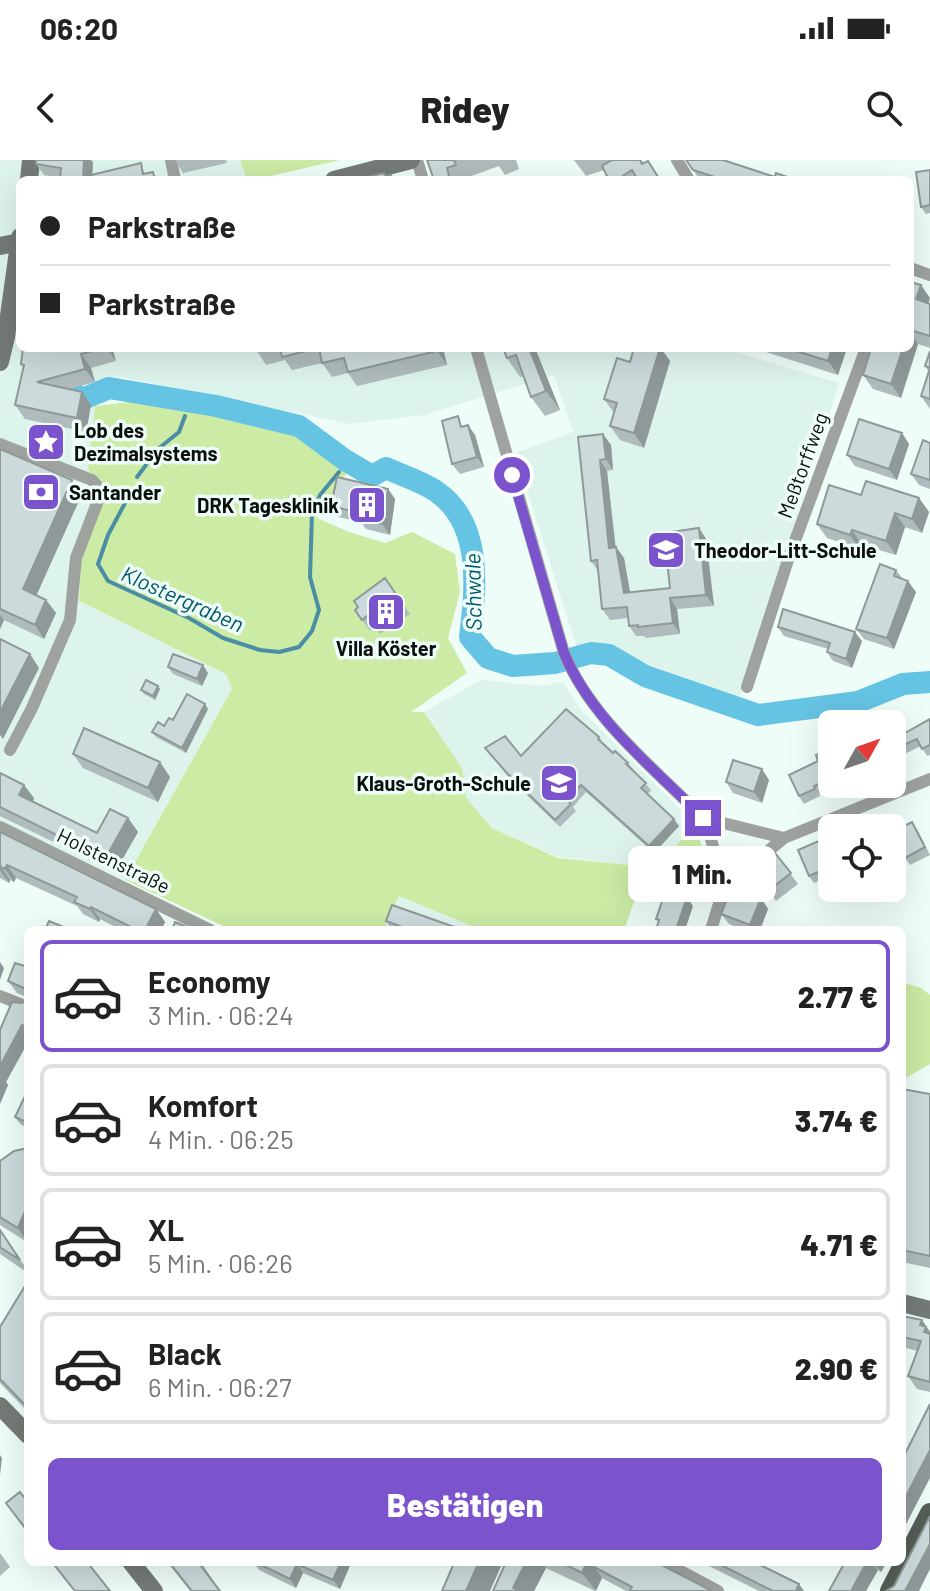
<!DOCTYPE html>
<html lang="de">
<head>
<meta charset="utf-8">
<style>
	:root { --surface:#fff; --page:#f6f6f6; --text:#222; --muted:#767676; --line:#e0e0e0; --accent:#7b53cc }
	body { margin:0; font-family:Barlow,sans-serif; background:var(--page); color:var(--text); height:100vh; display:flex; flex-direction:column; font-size:30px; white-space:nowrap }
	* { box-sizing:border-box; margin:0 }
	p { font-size:26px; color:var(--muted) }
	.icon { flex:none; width:44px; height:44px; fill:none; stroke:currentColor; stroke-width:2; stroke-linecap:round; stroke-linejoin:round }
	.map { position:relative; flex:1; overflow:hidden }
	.drawer { position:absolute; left:24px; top:766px; width:882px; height:640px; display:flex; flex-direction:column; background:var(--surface); border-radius:12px; box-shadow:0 8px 32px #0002 }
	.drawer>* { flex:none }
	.top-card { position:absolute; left:16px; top:16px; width:898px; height:176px; border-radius:12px; box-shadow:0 8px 32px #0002; display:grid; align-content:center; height:176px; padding:0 24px; background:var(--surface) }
	.needle { width:52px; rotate:50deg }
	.controls { position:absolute; left:818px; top:550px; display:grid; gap:16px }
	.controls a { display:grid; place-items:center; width:88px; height:88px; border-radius:12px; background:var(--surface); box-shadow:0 8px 32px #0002; font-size:40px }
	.end { position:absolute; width:36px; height:36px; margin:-18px; border:10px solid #7b53cc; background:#fff; box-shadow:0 0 0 4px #fff }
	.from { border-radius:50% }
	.bubble { position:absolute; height:56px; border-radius:12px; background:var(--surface); box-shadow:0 8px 32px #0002; font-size:26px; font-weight:800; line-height:56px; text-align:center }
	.top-card b { display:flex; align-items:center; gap:28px; height:76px; font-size:30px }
	.top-card b+b { border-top:2px solid var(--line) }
	.top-card i { width:20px; height:20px; background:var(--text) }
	ul { padding:14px 0 0; list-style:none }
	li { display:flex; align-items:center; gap:24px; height:112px; margin:0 16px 12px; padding:0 8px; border:4px solid var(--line); border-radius:12px }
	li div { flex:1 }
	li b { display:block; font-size:30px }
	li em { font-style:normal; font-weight:800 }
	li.selected { border-color:var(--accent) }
	li>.icon { width:72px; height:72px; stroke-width:1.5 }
	.button { display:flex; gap:16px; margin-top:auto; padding:16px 24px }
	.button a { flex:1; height:92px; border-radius:12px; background:var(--accent); color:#fff; font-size:32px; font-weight:800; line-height:92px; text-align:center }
	.status { display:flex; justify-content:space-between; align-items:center; height:56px; padding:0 40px; background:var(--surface); direction:ltr }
	.status svg { height:22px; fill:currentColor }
	header { display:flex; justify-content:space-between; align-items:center; height:104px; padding:0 24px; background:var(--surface); font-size:36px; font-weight:800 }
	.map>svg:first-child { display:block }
</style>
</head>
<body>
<div class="status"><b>06:20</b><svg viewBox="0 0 49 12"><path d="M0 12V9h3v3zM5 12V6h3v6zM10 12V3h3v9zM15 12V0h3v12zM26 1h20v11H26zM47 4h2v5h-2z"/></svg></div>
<header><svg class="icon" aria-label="back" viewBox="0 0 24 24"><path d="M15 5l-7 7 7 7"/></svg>Ridey<svg class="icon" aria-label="search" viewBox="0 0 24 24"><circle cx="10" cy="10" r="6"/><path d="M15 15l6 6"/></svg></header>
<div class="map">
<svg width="930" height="1431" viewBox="0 0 930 1431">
	<rect width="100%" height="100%" fill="#effdf8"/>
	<!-- built -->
	<path fill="#ddf4ed" d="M0,0H240L247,20H20V188H722L839,223L739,540L618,492L577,488L515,293L573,272L554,215L424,255L350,264L116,216L81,226H63L45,236L95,246L88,310L105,325L106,335L81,396L79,441L226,514L232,529L125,720L0,662Z
		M481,520L542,526L563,522L580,549L696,665L658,704L629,705L558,697L492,668L465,638L462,608L424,552Z
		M399,736L481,770H384Z"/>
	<!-- green -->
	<path fill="#cceba5" d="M240,0H340L253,20H247Z
		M138,241L214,249L298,274L347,313L317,358L349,372L385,383L412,372L455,394L460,432L448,478L467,513L411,552H424L462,608L466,638L492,668L558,698L629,705L658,704L696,665L712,724L707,741L639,728L624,770H481L399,736L384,770H232L125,720L232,529L226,514L79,441L81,396L106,335L105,325L88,310L95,246Z
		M902,822L921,828L930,835V904L902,920Z"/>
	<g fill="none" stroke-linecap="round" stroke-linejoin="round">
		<!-- stream -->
		<path stroke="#4a8da4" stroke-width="4" d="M137,317L158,289L179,272L185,256
			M132,330L108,375L98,404L108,421L189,458L223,478L260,490L279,492L299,487L312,471L319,450L310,417L312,353L320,335L339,312"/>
		<!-- river -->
		<path stroke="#65c3e4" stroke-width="22" d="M59,232L85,238L109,228L216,246L299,266L345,300L372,316L386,308C403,316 423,322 437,332C483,364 476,429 470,477L488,498L513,506L555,503L591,493L609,495L645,516L758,555L858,542L903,524L930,522"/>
		<!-- street -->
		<path stroke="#9fa39f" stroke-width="12" d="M171,0L175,20
			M417,0L423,20
			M677,0L689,20
			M910,108L930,115
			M476,188L564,493C591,559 654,608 703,658
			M0,284L92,320L98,327L99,338L76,398L70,460L32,548L10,590
			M747,527L789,397L866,188
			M0,667L210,770
			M724,727L708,668L703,658L784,678
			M711,770L724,727L784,678L930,619
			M0,836L28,847
			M664,1402L718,1431"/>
		<!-- secondary -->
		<path stroke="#747a75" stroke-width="18" d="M29,20L31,0
			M334,20L411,0
			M0,86L20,82
			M0,202L6,177L20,77
			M902,1143L930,1150
			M0,1246L28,1275
			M131,1402L154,1431"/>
		<!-- primary -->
		<path stroke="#555d57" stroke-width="20" d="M890,1431L930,1353"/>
	</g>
	<!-- wall -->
	<path fill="#afbbbc" d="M175,0H226L227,3L183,13Z
		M427,0H516L519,9L505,15L499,6L466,18L467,20H434Z
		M574,0H641L661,20H609L604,10L586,16Z
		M686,0L775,17L796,20H700Z
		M93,2L92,15L148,13L153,12L158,20H60V18L44,15L36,4Z
		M930,10V53L926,54L921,47Z
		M910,122L930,144V188L918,184L901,238L873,229L863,215L910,188Z
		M23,188H125L113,191L116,201L91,208L95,222L70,229L82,232L91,245L86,272L25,259L15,245L23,208L21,204Z
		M256,188H443L447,205L357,226L348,213L332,217L322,203L292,210L285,200L266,205L257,191Z
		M535,188L560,250L545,256L531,237L524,216L520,217L507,198Z
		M634,188H661L670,201L644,288L620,280L610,266L614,253L604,239L630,202Z
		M753,188H847L838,215Z
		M930,191V249L921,236L928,211L925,206Z
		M464,266L475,275L484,307L460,314L452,304Z
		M902,273L909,284L897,320L855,306L847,295Z
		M578,277L611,285L613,310L607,311L615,388L624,398L630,432L670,428L699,368L706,379L714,446L677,449L680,474L646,478L644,476H636L629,466L628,458L610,460L602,449L598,411L591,401Z
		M930,283V329L919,325L911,314Z
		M0,289L82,334L36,435L46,440L56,453L44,479L4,460L0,469Z
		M388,329L395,339L390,375L366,369L361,362L338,357L331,346Z
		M919,338L929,352L922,373L905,367L896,395L862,385L860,389L827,378L817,364Z
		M896,410L902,418L916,432L894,489L864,479L856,469Z
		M385,418L410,454L380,474L375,467L370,471L355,450Z
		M778,467L862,481L852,508L833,501L827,492L828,489L784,476Z
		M168,507L208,513L202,526L173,514Z
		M160,529L155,540L144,534L141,530Z
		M208,549L186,593L156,577L152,572L173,560Z
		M930,559V595L927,596L921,586L892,600V573L902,568L906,573Z
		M599,577L604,585L613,593L628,603L651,630L648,634L679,666L654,693L586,632L573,647L576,651L560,667L511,620L485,588L521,596Z
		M832,587V624H839L819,633L820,636L804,644L799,636L818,601Z
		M73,594L170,617L158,642L83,608Z
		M0,613L34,638L33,642L97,673L128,658L138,672L115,712L0,656Z
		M769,620L762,643L733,633L726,622Z
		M917,669L930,695L910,705L905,698Z
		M0,672L156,749L165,762L161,770H121L100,759L99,762L83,754L77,746L16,718L14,722L10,720L9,723L0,718Z
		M821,680L826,687L832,702V715L814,723L809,716Z
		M775,693L798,724L776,741L753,710Z
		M761,738L768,749L760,770H743L729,764L721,754Z
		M386,761L463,770H395L391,769Z
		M28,807V882L6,922L8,925L0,944L22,843L28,838L17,833L8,821Z
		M902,929L930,934V1108L902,1102Z
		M28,937V968L20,964L15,957Z
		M28,988V1080L27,1082L0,1065V1001Z
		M0,1070L28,1111V1113L0,1094Z
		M28,1121V1252L0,1223V1167Z
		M902,1156L922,1160L930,1172V1232L917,1229L908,1216L918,1191L902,1187Z
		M0,1393L10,1407L0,1416Z
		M167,1402H201L220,1431H190Z
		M253,1402H351V1403L340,1429L303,1413L296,1428L259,1410Z
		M506,1402H591L594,1407L712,1431H626L602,1418L595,1431L546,1408L534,1431H493Z
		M701,1402H754L804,1431H759Z
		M845,1402H887L881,1412L878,1410L866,1431H829Z"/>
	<!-- shaded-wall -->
	<path fill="#8f9999" d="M84,0H91L93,2L92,20L83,17Z
		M921,125L930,138L926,153L916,139Z
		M910,172L918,184L901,238L891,224L903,188H910Z
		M107,188H111L113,191L116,201Z
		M437,188H443L447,205L437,191Z
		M529,188H535L560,250L546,231Z
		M660,188L670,201L644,288L634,273Z
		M832,188H847L838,215L828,201Z
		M81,194L91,208L95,222L85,209Z
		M82,232L91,245L86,272L77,258Z
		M468,265L475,275L484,307L477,297Z
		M902,273L909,284L897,320L889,309Z
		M603,274L611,285L613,310L606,299Z
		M600,300L607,311L617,399L609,388Z
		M72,320L82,334L33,443L23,429Z
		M388,329L395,339L390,375L382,364Z
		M919,338L929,352L922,373L912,359Z
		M895,353L905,367L896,395L886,381Z
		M699,368L706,379L714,446L706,435Z
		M852,370L862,385L860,389L850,375Z
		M616,387L624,398L632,444L624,433Z
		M908,421L916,432L894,489L887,478Z
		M670,438L677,449L680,474L673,463Z
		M46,440L56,453L44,479L35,465Z
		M0,455L4,460L0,469Z
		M855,472L862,481L852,508L846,499Z
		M30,494L39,508L3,579L0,575V552Z
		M203,505L208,513L202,526L197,519Z
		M158,526L160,529L155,540L153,536Z
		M205,544L208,549L186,593L182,588Z
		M160,602L170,617L158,642L148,628Z
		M762,609L769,620L762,643L754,632Z
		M24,625L34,638L29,649L19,635Z
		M128,658L138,672L115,712L105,699Z
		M674,659L679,666L654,693L649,686Z
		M821,680L826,687L832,702V707Z
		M7,705L16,718L14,722L5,709Z
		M1,707L10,720L9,723L0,710Z
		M687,737L693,746L685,770H676Z
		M761,738L768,749L760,770H754L750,765Z
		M91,747L100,759L99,762L90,749Z
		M156,749L165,762L161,770H145Z
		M0,802L4,808L0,820Z
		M22,865L28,873V882L6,922L8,925L0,944V906Z
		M28,1044V1080L27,1082L18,1068Z
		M922,1160L930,1172V1181L920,1165Z
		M930,1290V1318L902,1372V1344Z
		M0,1295L2,1298L0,1315Z
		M930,1384V1409L919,1431H905Z
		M341,1402L351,1403L340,1429L333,1420Z
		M479,1402H503L490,1431H466Z
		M526,1402H542L546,1408L534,1431H515L513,1428Z
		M587,1402H591L602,1418L596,1431L582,1413Z
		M867,1402H872L878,1410L866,1431H851Z
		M874,1402H887L881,1412Z
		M297,1404L303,1413L296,1428L290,1419Z
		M799,1424L804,1431H796Z"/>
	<!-- building -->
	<path fill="#ccdadb" stroke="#8f9999" stroke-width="2" d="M36,0H84L83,17L141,3L143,14L153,12L155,20H60L61,8L36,4Z
		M427,0H456L454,1L456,5L447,8L450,20H434Z
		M612,0H640L642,4L648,1L660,20H638L632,10L617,20H609L602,6Z
		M686,0H723L775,17L776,13L796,20H724L693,10Z
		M930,10V45L921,47L916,12Z
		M384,13L385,17L391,15L392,20H356Z
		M910,122L921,125L916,139L930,144V176L910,170Z
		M23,188H103L81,194L85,209L37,222L82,232L77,258L15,245L24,205L21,204Z
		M256,188H270L257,191Z
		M280,188H437V191L348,212L344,198L322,203L319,188L282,197Z
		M503,188H529L546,231L531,237L516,195L507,198Z
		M634,188H660L634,273L610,266L617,243L604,239L617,198L630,202Z
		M787,188H832L828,201Z
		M871,188H903L891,224L863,215Z
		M930,191V239L921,236L930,208L925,206Z
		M458,256L461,267L468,265L477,297L452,304L442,261Z
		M859,259L902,273L889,309L847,295Z
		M603,274L606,299L600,300L609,388L616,387L624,433L670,428L664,373L699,368L706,435L670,438L673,463L638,467V465L629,466L627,447L602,449L597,400L591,401L578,277Z
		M923,280L930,283V320L911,314Z
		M0,289L72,320L23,429L46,440L35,465L0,449Z
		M337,317L388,329L382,364L358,358L360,353L331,346Z
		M866,321L919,338L912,359L895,353L886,381L852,370L850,375L817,364L829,325L861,335Z
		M880,404L896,410L894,416L908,421L887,478L856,469Z
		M385,418L402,443L373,464L367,456L362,460L355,450L358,447L354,441Z
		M783,449L855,472L846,499L827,492L830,483L778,467Z
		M0,479L30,494L0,552Z
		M173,494L203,505L197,519L168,507Z
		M146,520L158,526L153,536L141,530Z
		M187,534L205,544L182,588L152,572L158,562L164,566L169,558L173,560Z
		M566,549L599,577L598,579L613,593L615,591L628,603L626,604L646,623L641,628L674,659L649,686L581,625L567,640L571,644L555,660L506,612L485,588L505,576L521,596Z
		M930,559V585L922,589L917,579L892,590V573L902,568L905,573Z
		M84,568L160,602L148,628L73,594Z
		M832,587V618L814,626L815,629L799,636L789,615L818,601L816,595Z
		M733,600L762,609L754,632L726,622Z
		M0,613L24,625L19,635L97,673L110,649L128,658L105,699L0,647Z
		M912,662L925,687L905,698L892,672Z
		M0,672L156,749L145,770H137L91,747L90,749L74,742L77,737L7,705L5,709L1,707L0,710Z
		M821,680L832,706L809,716L798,690Z
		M775,693L791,713L768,731L753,710Z
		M732,727L761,738L750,765L721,754Z
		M666,730L687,737L676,770H656L659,760L656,759Z
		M392,745L463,770H410L386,761Z
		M49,761L66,768L65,770H45Z
		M175,762L194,770H172Z
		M15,803L28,807V837L26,829L8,821Z
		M28,837V857L25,866L22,865L0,906V870L12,842L22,843Z
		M902,929L930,934V1096L902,1090V1004L904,994H902Z
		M25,936L28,937V963L15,957Z
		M28,988V1044L18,1068L0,1057V1001L14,991Z
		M0,1070L20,1100L0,1087Z
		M28,1121V1248L0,1219V1167Z
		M902,1156L922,1160L920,1165L926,1167L924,1172L930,1174V1222L908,1216L921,1181L902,1177Z
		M930,1244V1290L902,1344V1300Z
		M20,1332L24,1337L28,1334V1372L6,1343Z
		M930,1356V1384L905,1431H886L894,1426Z
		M52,1402H87L110,1431H75Z
		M169,1402H201L203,1404L201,1406L220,1431H192Z
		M255,1402H341L333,1420L297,1404L290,1419Z
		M459,1402H479L466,1431H442L454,1403L458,1405Z
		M506,1402H526L513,1428L522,1431H493Z
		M560,1402H587L582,1413Z
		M596,1402H610L615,1404L616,1402H656L712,1431H630L632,1427L594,1407Z
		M715,1402H754L799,1424L796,1431H773Z
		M845,1402H867L851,1431H829Z"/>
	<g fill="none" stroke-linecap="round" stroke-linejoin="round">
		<!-- route -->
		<path stroke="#7b53cc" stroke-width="10" d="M512,315L564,493C591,559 654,608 703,658"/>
	</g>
	<!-- icons -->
	<defs>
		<symbol id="sight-square" viewBox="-11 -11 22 22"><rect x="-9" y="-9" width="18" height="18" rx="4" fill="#7b53cc" stroke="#effdf8"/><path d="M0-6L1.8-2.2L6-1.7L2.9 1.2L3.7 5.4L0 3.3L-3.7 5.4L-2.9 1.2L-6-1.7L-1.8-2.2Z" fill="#fff"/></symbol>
		<symbol id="bank-square" viewBox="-11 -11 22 22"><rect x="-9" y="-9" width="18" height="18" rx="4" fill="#7b53cc" stroke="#effdf8"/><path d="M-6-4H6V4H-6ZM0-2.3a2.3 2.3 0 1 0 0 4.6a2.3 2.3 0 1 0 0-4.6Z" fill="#fff"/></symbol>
		<symbol id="building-square" viewBox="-11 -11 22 22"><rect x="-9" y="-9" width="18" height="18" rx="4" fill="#7b53cc" stroke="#effdf8"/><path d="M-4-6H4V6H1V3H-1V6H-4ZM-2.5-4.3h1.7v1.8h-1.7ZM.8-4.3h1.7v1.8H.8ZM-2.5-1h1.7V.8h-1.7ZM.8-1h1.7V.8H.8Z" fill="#fff"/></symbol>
		<symbol id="school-square" viewBox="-11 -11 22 22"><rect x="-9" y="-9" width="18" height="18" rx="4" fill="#7b53cc" stroke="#effdf8"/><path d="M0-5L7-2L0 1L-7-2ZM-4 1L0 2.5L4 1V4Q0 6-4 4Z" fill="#fff"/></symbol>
	</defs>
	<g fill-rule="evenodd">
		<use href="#sight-square" x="24" y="260" width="44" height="44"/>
		<use href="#bank-square" x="19" y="310" width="44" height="44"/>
		<use href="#building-square" x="345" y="323" width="44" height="44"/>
		<use href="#school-square" x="644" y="368" width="44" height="44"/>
		<use href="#building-square" x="364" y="430" width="44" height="44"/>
		<use href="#school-square" x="537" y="601" width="44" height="44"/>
	</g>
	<g text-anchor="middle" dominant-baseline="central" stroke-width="7" stroke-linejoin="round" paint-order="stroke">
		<!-- poi labels -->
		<g font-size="20" font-weight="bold" fill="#0a0f0e" stroke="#effdf8" text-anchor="start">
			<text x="74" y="270">Lob des<tspan x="74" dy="23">Dezimalsystems</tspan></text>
			<text x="69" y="332">Santander</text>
			<text x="339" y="345" text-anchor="end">DRK Tagesklinik</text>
			<text x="694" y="390">Theodor-Litt-Schule</text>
			<text x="386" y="488" text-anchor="middle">Villa Köster</text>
			<text x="531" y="623" text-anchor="end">Klaus-Groth-Schule</text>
		</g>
		<!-- street labels -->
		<g font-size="20" fill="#0a0f0e" stroke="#effdf8">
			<text transform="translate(802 305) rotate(-70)">Meßtorffweg</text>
			<text transform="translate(114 700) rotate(26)">Holstenstraße</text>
		</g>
		<!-- water labels -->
		<g font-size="22" font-style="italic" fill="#02576d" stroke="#effdf8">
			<text transform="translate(472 432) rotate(-91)">Schwale</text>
			<text transform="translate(183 438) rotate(24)">Klostergraben</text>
		</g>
	</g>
</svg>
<div class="controls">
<a><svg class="needle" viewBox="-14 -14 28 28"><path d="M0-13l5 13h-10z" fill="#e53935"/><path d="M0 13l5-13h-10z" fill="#767676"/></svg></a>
<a><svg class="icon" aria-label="locate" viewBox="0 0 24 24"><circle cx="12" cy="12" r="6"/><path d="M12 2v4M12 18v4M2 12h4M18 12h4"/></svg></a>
</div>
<i class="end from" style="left:512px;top:315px"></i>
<i class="end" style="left:703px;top:658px"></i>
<div class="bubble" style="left:628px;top:686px;width:148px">1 Min.</div>
<div class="top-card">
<b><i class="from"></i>Parkstraße</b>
<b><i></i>Parkstraße</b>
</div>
<section class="drawer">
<ul>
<li class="selected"><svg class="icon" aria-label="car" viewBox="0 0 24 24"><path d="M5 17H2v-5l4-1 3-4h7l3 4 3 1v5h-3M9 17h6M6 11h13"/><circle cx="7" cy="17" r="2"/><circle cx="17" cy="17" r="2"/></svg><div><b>Economy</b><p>3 Min. · 06:24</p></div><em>2.77 €</em></li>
<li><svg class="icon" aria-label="car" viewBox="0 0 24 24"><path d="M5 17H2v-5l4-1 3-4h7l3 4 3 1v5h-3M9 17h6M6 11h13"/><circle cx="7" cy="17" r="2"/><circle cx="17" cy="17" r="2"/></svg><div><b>Komfort</b><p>4 Min. · 06:25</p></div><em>3.74 €</em></li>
<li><svg class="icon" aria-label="car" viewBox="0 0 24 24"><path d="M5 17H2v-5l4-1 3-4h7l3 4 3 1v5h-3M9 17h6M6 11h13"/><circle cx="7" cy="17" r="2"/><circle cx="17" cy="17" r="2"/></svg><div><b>XL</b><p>5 Min. · 06:26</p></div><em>4.71 €</em></li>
<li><svg class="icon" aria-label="car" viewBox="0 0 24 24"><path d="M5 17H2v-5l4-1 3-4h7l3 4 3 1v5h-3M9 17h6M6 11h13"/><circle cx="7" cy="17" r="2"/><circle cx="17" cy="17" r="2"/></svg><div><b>Black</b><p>6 Min. · 06:27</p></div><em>2.90 €</em></li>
</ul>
<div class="button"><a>Bestätigen</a></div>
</section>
</div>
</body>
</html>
